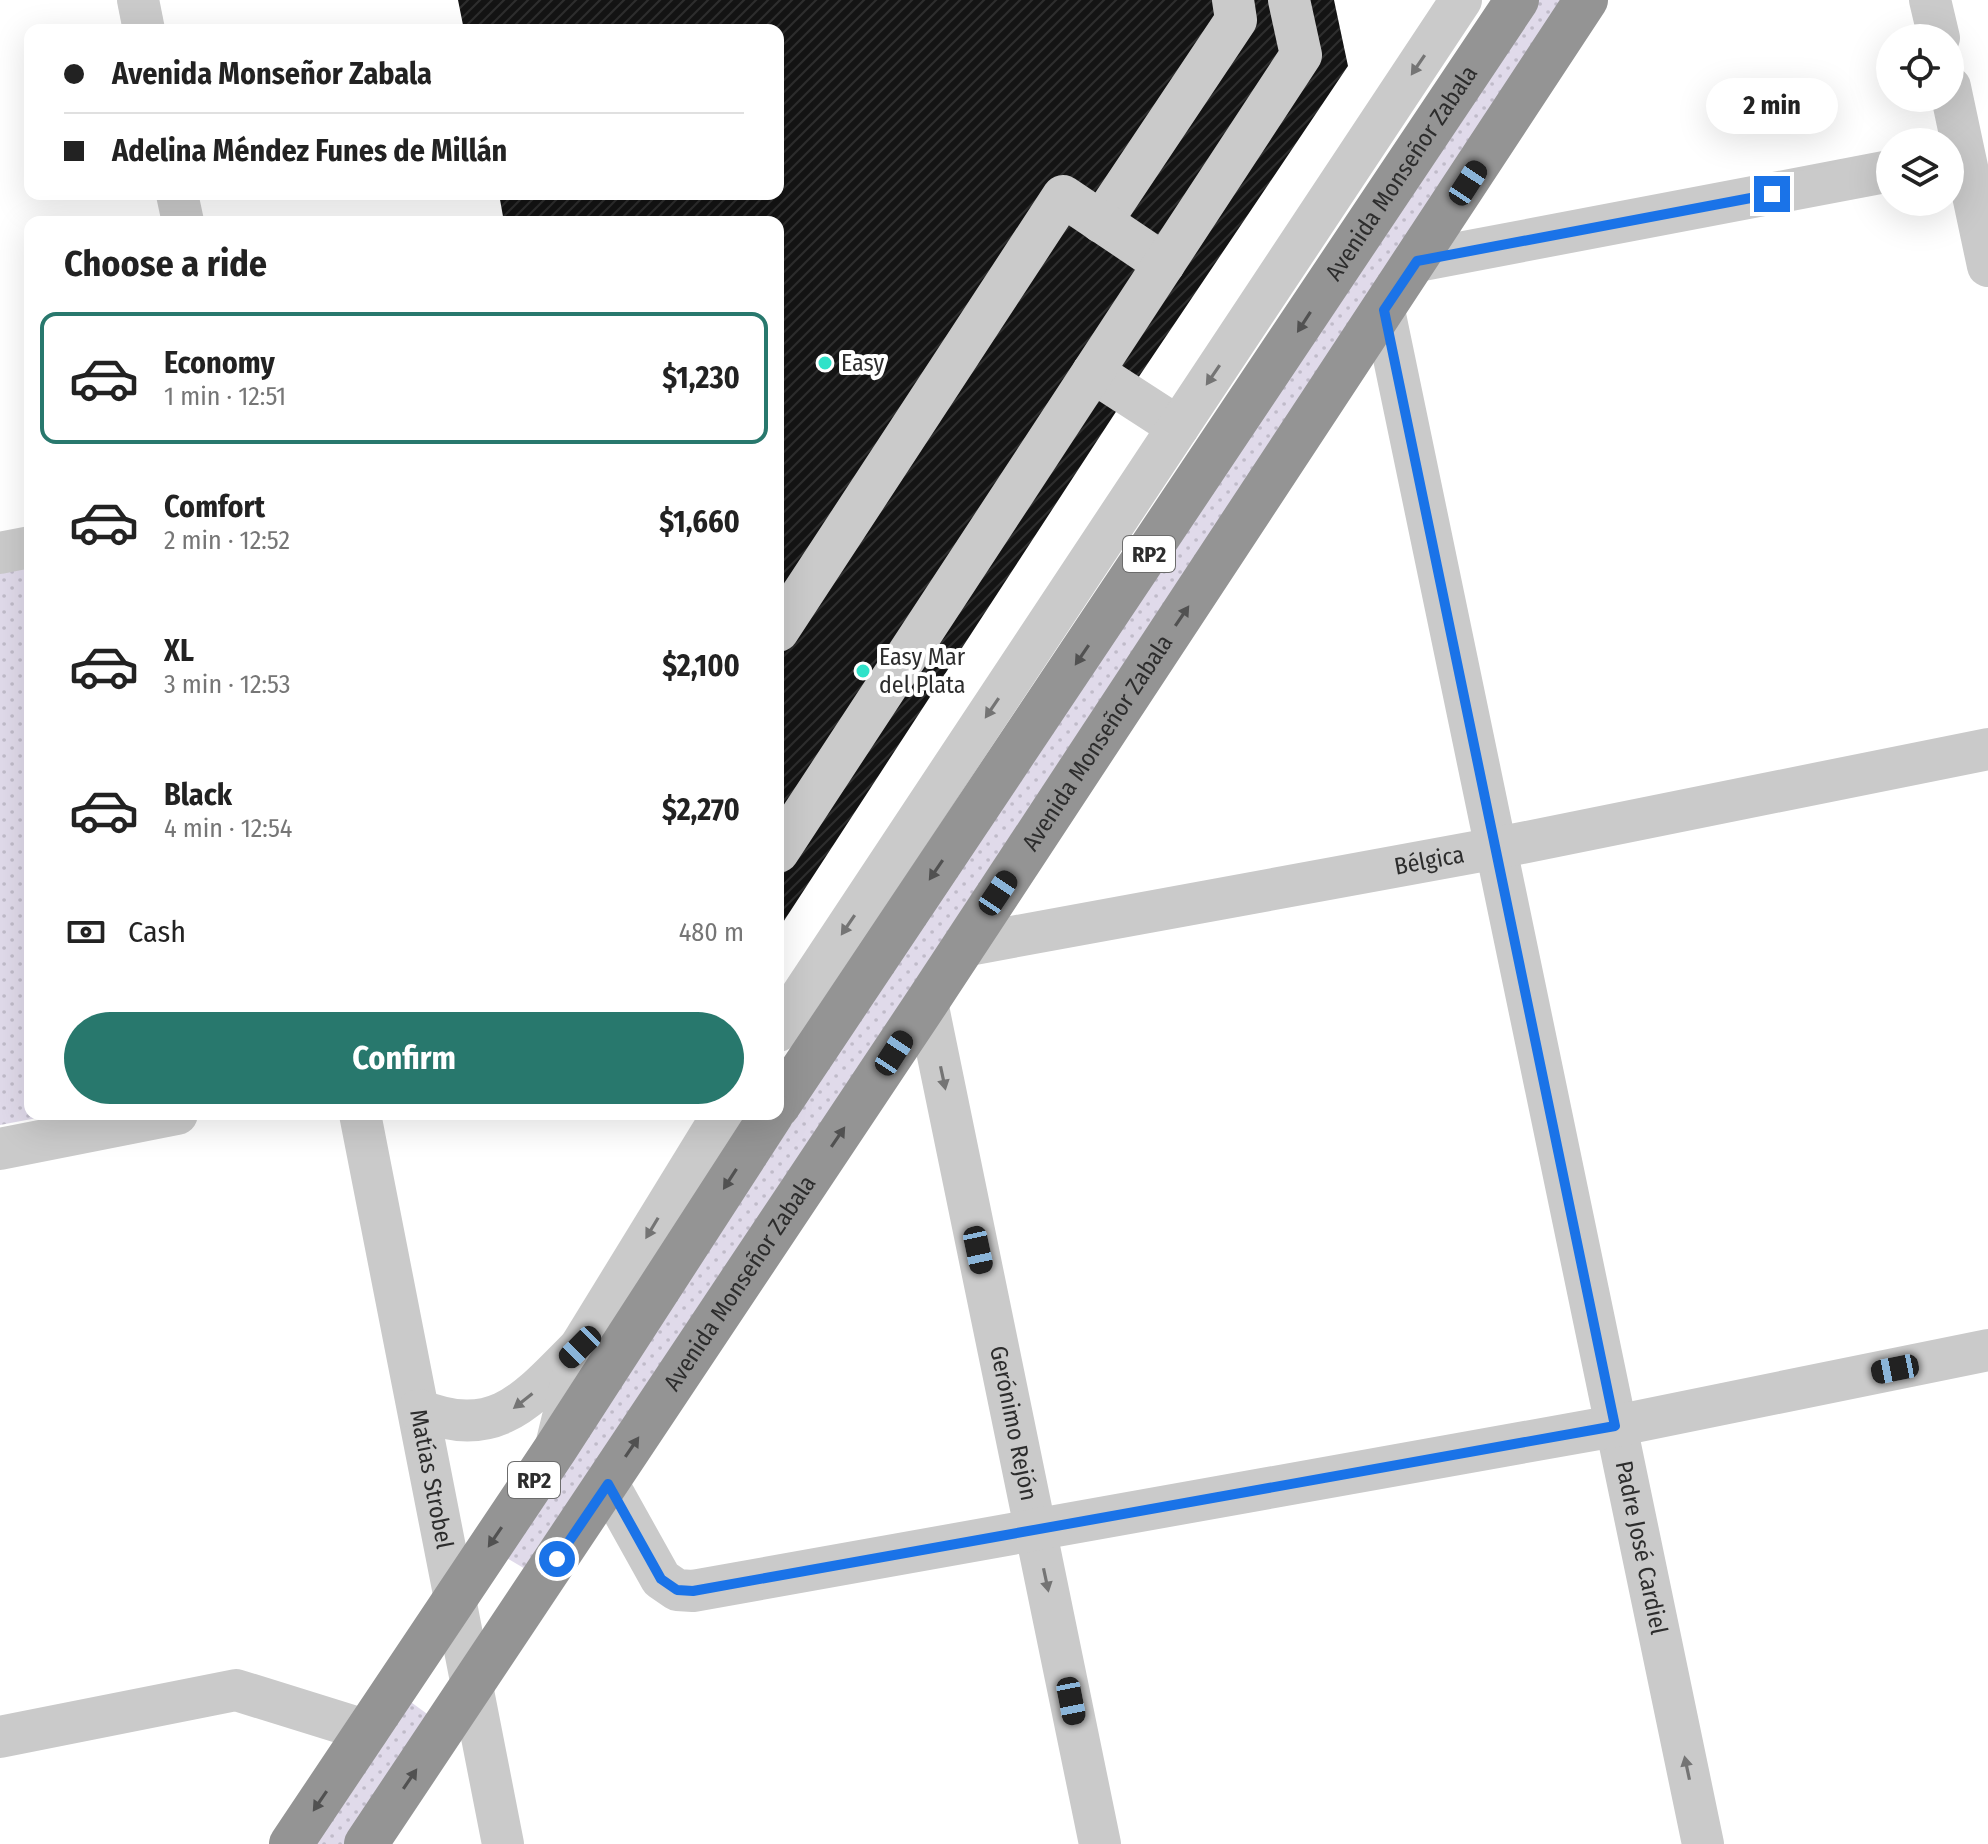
<!DOCTYPE html>
<html lang="en">
<head>
<meta charset="utf-8">
<style>
	:root { --surface:#fff; --page:#f6f6f6; --text:#222; --muted:#767676; --line:#e0e0e0; --accent:#28786d }
	body { margin:0; font-family:"Fira Sans Condensed",sans-serif; background:var(--page); color:var(--text); height:100vh; display:flex; flex-direction:column; font-size:30px; white-space:nowrap }
	* { box-sizing:border-box; margin:0 }
	p { font-size:26px; color:var(--muted) }
	.icon { flex:none; width:44px; height:44px; fill:none; stroke:currentColor; stroke-width:2; stroke-linecap:round; stroke-linejoin:round }
	.map { position:relative; flex:1; overflow:hidden }
	.side { position:absolute; left:24px; top:216px; width:760px; height:904px; display:flex; flex-direction:column; background:var(--surface); border-radius:16px; box-shadow:0 8px 32px #0002 }
	.side>* { flex:none }
	.guide { position:absolute; left:24px; top:24px; width:760px; height:176px; border-radius:16px; box-shadow:0 8px 32px #0002; display:grid; align-content:center; height:176px; padding:0 40px; background:var(--surface) }
	.controls { position:absolute; left:1876px; top:24px; display:grid; gap:16px }
	.controls a { display:grid; place-items:center; width:88px; height:88px; border-radius:50%; background:var(--surface); box-shadow:0 8px 32px #0002; font-size:40px }
	.end { position:absolute; width:36px; height:36px; margin:-18px; border:10px solid #1a73e8; background:#fff; box-shadow:0 0 0 4px #fff }
	.from { border-radius:50% }
	.bubble { position:absolute; height:56px; border-radius:28px; background:var(--surface); box-shadow:0 8px 32px #0002; font-size:26px; font-weight:700; line-height:56px; text-align:center }
	.car { position:absolute; width:24px; height:48px; margin:-24px -12px; border-radius:10px; box-shadow:0 0 6px 2px #0007; background:linear-gradient(#222 24%,#8ab4d8 0 40%,#222 0 76%,#8ab4d8 0 86%,#222 0) }
	.guide b { display:flex; align-items:center; gap:28px; height:76px; font-size:30px }
	.guide b+b { border-top:2px solid var(--line) }
	.guide i { width:20px; height:20px; background:var(--text) }
	ul { padding:0; list-style:none }
	li { display:flex; align-items:center; gap:24px; height:132px; margin:0 16px 12px; padding:0 24px; border:4px solid transparent; border-radius:16px }
	li div { flex:1 }
	li b { display:block; font-size:30px }
	li em { font-style:normal; font-weight:700 }
	li.current { border-color:var(--accent) }
	li>.icon { width:72px; height:72px; stroke-width:1.5 }
	h2 { padding:0 40px; font-size:36px; line-height:96px }
	.pay { display:flex; align-items:center; gap:20px; height:88px; padding:0 40px; font-size:30px }
	.pay p { margin-inline-start:auto }
	.action { display:flex; gap:16px; margin-top:auto; padding:16px 40px }
	.action a { flex:1; height:92px; border-radius:48px; background:var(--accent); color:#fff; font-size:32px; font-weight:700; line-height:92px; text-align:center }
	.map>svg:first-child { display:block }
</style>
</head>
<body>
<div class="map">
<svg width="1988" height="1844" viewBox="0 0 1988 1844">
	<defs>
		<pattern id="green-dots" width="8" height="8" patternUnits="userSpaceOnUse" patternTransform="scale(2)"><rect width="8" height="8" fill="#e0daea"/><path d="M2 2h.1M6 6h.1" fill="none" stroke="#c0bbc9" stroke-width="1.8" stroke-linecap="round"/></pattern>
		<pattern id="building-hatch" width="6" height="6" patternUnits="userSpaceOnUse" patternTransform="scale(2)"><rect width="6" height="6" fill="#141414"/><path d="M-1 1l2-2M0 6l6-6M5 7l2-2" fill="none" stroke="#2e2e2e"/></pattern>
	</defs>
	<rect width="100%" height="100%" fill="#fff"/>
	<!-- green -->
	<path fill="url(#green-dots)" d="M1535,0H1561L527,1570L505,1557Z
		M30,566V1114H58L0,1125V572Z
		M408,1700L430,1716L345,1844H313Z"/>
	<!-- building -->
	<path fill="url(#building-hatch)" d="M458,0H1334L1348,66L1136,381L778,930V222H504L499,194H778V30H464Z"/>
	<g fill="none" stroke-linecap="round" stroke-linejoin="round">
		<!-- minor -->
		<g stroke="#cacaca" stroke-width="42">
			<path d="M138,0L144,30"/>
			<path d="M1930,0L1939,38"/>
			<path d="M1950,87L1988,266"/>
			<path d="M177,194L183,222"/>
			<path d="M1101,222L1236,20L1233,0"/>
			<path d="M1417,261L1890,171"/>
			<path id="s1" d="M1384,310L1703,1844"/>
			<path d="M1093,372L1178,427"/>
			<path d="M0,553L30,547"/>
			<path d="M778,631L1063,196L1164,264"/>
			<path d="M778,852L1301,55L1289,0"/>
			<path id="s2" d="M963,946L1497,848L1988,749"/>
			<path id="s3" d="M927,1002L1100,1844"/>
			<path d="M778,1031L1461,0"/>
			<path id="s4" d="M360,1114L503,1844"/>
			<path d="M0,1149L177,1114"/>
			<path d="M419,1410C497,1441 528,1399 580,1347"/>
			<path d="M557,1442L580,1347L723,1114"/>
			<path d="M608,1484L661,1579L677,1590L693,1591L1615,1426L1988,1350"/>
			<path d="M0,1737L236,1690L368,1731"/>
		</g>
		<!-- highway -->
		<g stroke="#949494" stroke-width="44">
			<path id="s5" d="M778,1106L1517,0"/>
			<path d="M291,1844L556,1448L772,1114"/>
			<path id="s6" d="M366,1844L927,1002L1586,0"/>
		</g>
	</g>
	<!-- one-way arrows -->
	<defs><path id="oneway-solid" d="M-6-.8H1V-3.2L6.5 0L1 3.2V.8H-6Z" transform="scale(2)"/></defs>
	<g fill="#747474">
		<use href="#oneway-solid" transform="translate(1418 65) rotate(124)"/>
		<use href="#oneway-solid" transform="translate(1213 375) rotate(124)"/>
		<use href="#oneway-solid" transform="translate(992 708) rotate(124)"/>
		<use href="#oneway-solid" transform="translate(848 925) rotate(124)"/>
		<use href="#oneway-solid" transform="translate(943 1078) rotate(78)"/>
		<use href="#oneway-solid" transform="translate(652 1228) rotate(121)"/>
		<use href="#oneway-solid" transform="translate(523 1401) rotate(142)"/>
		<use href="#oneway-solid" transform="translate(1046 1580) rotate(78)"/>
		<use href="#oneway-solid" transform="translate(1687 1768) rotate(-102)"/>
	</g>
	<g fill="#515151">
		<use href="#oneway-solid" transform="translate(1304 322) rotate(123)"/>
		<use href="#oneway-solid" transform="translate(1182 616) rotate(-56)"/>
		<use href="#oneway-solid" transform="translate(1082 655) rotate(124)"/>
		<use href="#oneway-solid" transform="translate(936 870) rotate(124)"/>
		<use href="#oneway-solid" transform="translate(838 1137) rotate(-56)"/>
		<use href="#oneway-solid" transform="translate(730 1179) rotate(123)"/>
		<use href="#oneway-solid" transform="translate(632 1447) rotate(-56)"/>
		<use href="#oneway-solid" transform="translate(495 1537) rotate(124)"/>
		<use href="#oneway-solid" transform="translate(410 1779) rotate(-56)"/>
		<use href="#oneway-solid" transform="translate(320 1801) rotate(124)"/>
	</g>
	<g fill="none" stroke-linecap="round" stroke-linejoin="round">
		<!-- route -->
		<path stroke="#1a73e8" stroke-width="10" d="M557,1559L608,1484L661,1579L677,1590L693,1591L1615,1426L1384,310L1417,261L1772,194"/>
	</g>
	<!-- markers -->
	<g fill="#30e2c9" stroke="#fff" stroke-width="3">
		<circle cx="825" cy="363" r="8"/>
		<circle cx="863" cy="671" r="8"/>
	</g>
	<g text-anchor="middle" dominant-baseline="central" stroke-width="8" stroke-linejoin="round" paint-order="stroke">
		<!-- shield labels -->
		<g fill="#fff" stroke="#6c6c6c" stroke-width="2">
			<rect x="1123" y="536" width="52" height="36" rx="6"/>
			<rect x="508" y="1462" width="52" height="36" rx="6"/>
		</g>
		<g font-size="22" font-weight="bold" fill="#2d2d2d">
			<text x="1149" y="554">RP2</text>
			<text x="534" y="1480">RP2</text>
		</g>
		<!-- street labels -->
		<g font-size="24" fill="#2d2d2d" stroke="#fff">
			<text stroke="none"><textPath href="#s5" startOffset="1122">Avenida Monseñor Zabala</textPath></text>
			<text stroke="none"><textPath href="#s6" startOffset="1322">Avenida Monseñor Zabala</textPath></text>
			<text stroke="none"><textPath href="#s2" startOffset="474">Bélgica</textPath></text>
			<text stroke="none"><textPath href="#s6" startOffset="674">Avenida Monseñor Zabala</textPath></text>
			<text stroke="none"><textPath href="#s3" startOffset="430">Gerónimo Rejón</textPath></text>
			<text stroke="none"><textPath href="#s4" startOffset="372">Matías Strobel</textPath></text>
			<text stroke="none"><textPath href="#s1" startOffset="1264">Padre José Cardiel</textPath></text>
		</g>
		<!-- poi labels -->
		<g font-size="24" fill="#2d2d2d" stroke="#fff" text-anchor="start">
			<text x="841" y="363">Easy</text>
			<text x="879" y="657">Easy Mar<tspan x="879" dy="28">del Plata</tspan></text>
		</g>
	</g>
</svg>
<div class="controls">
<a><svg class="icon" aria-label="locate" viewBox="0 0 24 24"><circle cx="12" cy="12" r="6"/><path d="M12 2v4M12 18v4M2 12h4M18 12h4"/></svg></a>
<a><svg class="icon" aria-label="layers" viewBox="0 0 24 24"><path d="M12 4l9 5-9 5-9-5zM3 14l9 5 9-5"/></svg></a>
</div>
<i class="end from" style="left:557px;top:1559px"></i>
<i class="end" style="left:1772px;top:194px"></i>
<div class="bubble" style="left:1706px;top:78px;width:132px">2 min</div>
<i class="car" style="left:1468px;top:183px;rotate:33deg"></i>
<i class="car" style="left:998px;top:893px;rotate:34deg"></i>
<i class="car" style="left:894px;top:1053px;rotate:33deg"></i>
<i class="car" style="left:978px;top:1250px;rotate:168deg"></i>
<i class="car" style="left:580px;top:1347px;rotate:225deg"></i>
<i class="car" style="left:1895px;top:1369px;rotate:259deg"></i>
<i class="car" style="left:1071px;top:1701px;rotate:169deg"></i>
<div class="guide">
<b><i class="from"></i>Avenida Monseñor Zabala</b>
<b><i></i>Adelina Méndez Funes de Millán</b>
</div>
<section class="side">
<h2>Choose a ride</h2>
<ul>
<li class="current"><svg class="icon" aria-label="car" viewBox="0 0 24 24"><path d="M5 17H2v-5l4-1 3-4h7l3 4 3 1v5h-3M9 17h6M6 11h13"/><circle cx="7" cy="17" r="2"/><circle cx="17" cy="17" r="2"/></svg><div><b>Economy</b><p>1 min · 12:51</p></div><em>$1,230</em></li>
<li><svg class="icon" aria-label="car" viewBox="0 0 24 24"><path d="M5 17H2v-5l4-1 3-4h7l3 4 3 1v5h-3M9 17h6M6 11h13"/><circle cx="7" cy="17" r="2"/><circle cx="17" cy="17" r="2"/></svg><div><b>Comfort</b><p>2 min · 12:52</p></div><em>$1,660</em></li>
<li><svg class="icon" aria-label="car" viewBox="0 0 24 24"><path d="M5 17H2v-5l4-1 3-4h7l3 4 3 1v5h-3M9 17h6M6 11h13"/><circle cx="7" cy="17" r="2"/><circle cx="17" cy="17" r="2"/></svg><div><b>XL</b><p>3 min · 12:53</p></div><em>$2,100</em></li>
<li><svg class="icon" aria-label="car" viewBox="0 0 24 24"><path d="M5 17H2v-5l4-1 3-4h7l3 4 3 1v5h-3M9 17h6M6 11h13"/><circle cx="7" cy="17" r="2"/><circle cx="17" cy="17" r="2"/></svg><div><b>Black</b><p>4 min · 12:54</p></div><em>$2,270</em></li>
</ul>
<div class="pay"><svg class="icon" aria-label="cash" viewBox="0 0 24 24"><path d="M3 7h18v10H3z"/><circle cx="12" cy="12" r="2"/></svg>Cash<p>480 m</p></div>
<div class="action"><a>Confirm</a></div>
</section>
</div>
</body>
</html>
